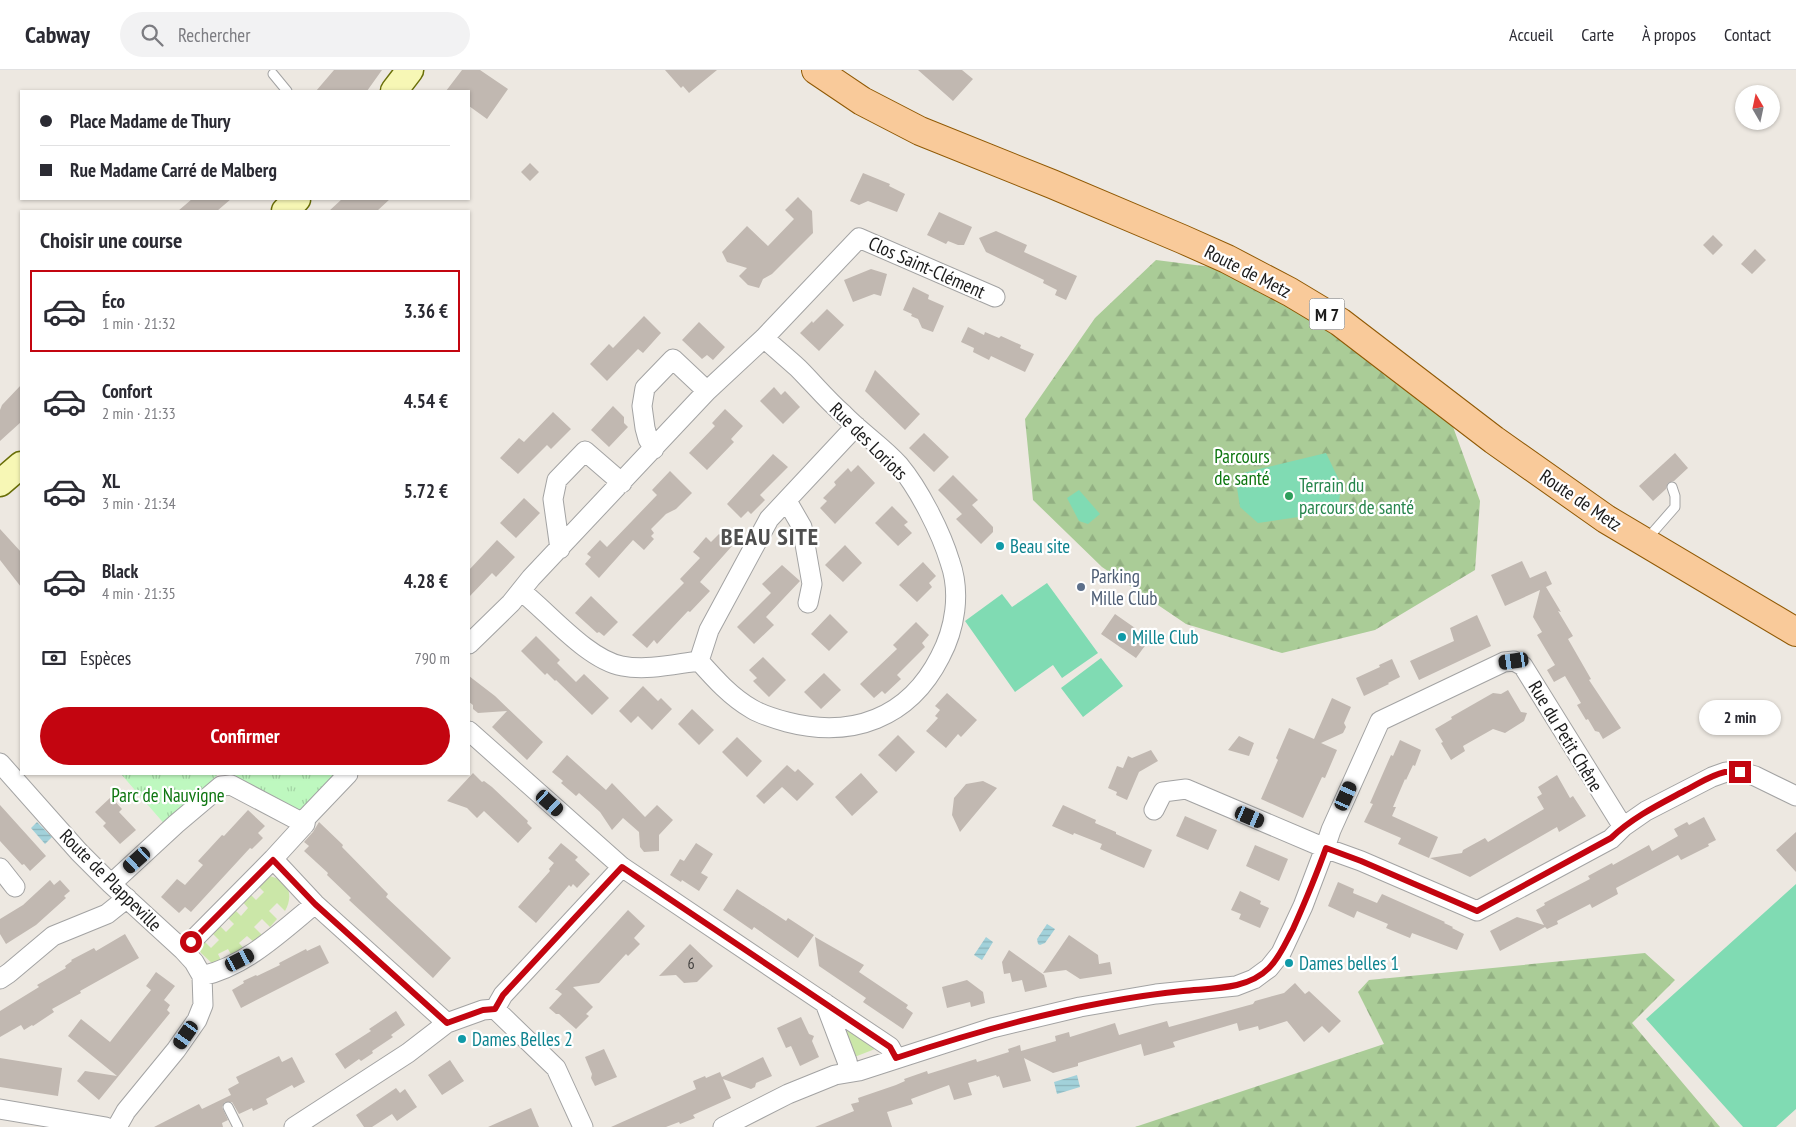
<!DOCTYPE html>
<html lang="fr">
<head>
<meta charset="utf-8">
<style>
	:root { --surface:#fff; --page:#f2f2f3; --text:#2b2b33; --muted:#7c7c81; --line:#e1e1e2; --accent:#c30510 }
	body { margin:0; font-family:"PT Sans Narrow",sans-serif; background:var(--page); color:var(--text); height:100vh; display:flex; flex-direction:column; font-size:19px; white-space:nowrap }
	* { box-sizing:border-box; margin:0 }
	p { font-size:16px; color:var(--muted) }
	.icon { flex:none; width:28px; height:28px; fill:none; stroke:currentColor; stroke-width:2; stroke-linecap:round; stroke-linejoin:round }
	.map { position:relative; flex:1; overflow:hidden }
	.sheet { position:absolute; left:20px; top:140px; width:450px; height:565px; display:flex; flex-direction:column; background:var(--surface); border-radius:0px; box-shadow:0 1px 4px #0004 }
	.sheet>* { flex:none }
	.banner { position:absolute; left:20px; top:20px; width:450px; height:110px; border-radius:0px; box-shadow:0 1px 4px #0004; display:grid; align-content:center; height:110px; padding:0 20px; background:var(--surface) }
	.needle { width:32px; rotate:351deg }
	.fabs { position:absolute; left:1735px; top:15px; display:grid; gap:10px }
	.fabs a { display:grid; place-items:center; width:45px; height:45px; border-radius:50%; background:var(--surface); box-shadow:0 1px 4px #0004; font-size:25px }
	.end { position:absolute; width:22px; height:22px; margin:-11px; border:6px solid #c30510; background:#fff; box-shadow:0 0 0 2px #fff }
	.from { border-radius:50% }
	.bubble { position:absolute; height:35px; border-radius:18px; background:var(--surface); box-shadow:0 1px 4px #0004; font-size:16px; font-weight:800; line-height:35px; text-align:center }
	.car { position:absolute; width:15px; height:30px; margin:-15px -8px; border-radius:6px; box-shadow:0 0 4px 1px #0007; background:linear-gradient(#222 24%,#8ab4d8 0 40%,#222 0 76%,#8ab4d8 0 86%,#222 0) }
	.banner b { display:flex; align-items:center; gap:18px; height:48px; font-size:19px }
	.banner b+b { border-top:1px solid var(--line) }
	.banner i { width:12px; height:12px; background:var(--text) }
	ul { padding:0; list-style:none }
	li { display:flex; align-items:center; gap:15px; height:82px; margin:0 10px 8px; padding:0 10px; border:2px solid transparent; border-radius:0px }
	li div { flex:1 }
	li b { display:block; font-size:19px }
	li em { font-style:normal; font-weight:800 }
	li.selected { border-color:var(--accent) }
	li>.icon { width:45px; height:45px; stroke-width:1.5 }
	h2 { padding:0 20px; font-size:22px; line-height:60px }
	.pay { display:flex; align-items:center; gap:12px; height:55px; padding:0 20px; font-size:19px }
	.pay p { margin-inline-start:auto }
	.button { display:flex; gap:10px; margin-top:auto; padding:10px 20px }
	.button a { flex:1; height:58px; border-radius:30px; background:var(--accent); color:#fff; font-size:20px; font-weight:800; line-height:58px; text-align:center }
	header { display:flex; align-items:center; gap:30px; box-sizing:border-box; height:70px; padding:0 25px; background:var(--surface); border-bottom:1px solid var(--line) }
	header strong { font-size:24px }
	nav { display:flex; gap:28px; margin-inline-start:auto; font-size:18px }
	.search { width:350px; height:45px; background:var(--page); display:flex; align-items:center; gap:12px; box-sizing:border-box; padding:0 18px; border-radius:28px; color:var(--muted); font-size:19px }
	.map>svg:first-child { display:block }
</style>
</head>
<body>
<header>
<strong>Cabway</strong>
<div class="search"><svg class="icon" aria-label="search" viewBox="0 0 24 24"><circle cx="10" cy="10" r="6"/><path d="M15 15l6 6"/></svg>Rechercher</div>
<nav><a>Accueil</a><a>Carte</a><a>À propos</a><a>Contact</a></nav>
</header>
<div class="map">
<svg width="1796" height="1057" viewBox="0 0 1796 1057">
	<defs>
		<pattern id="forest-firs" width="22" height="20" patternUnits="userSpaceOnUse" patternTransform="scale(1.25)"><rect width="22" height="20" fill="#aacc97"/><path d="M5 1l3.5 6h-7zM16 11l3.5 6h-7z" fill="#92af82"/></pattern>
		<pattern id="park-tufts" width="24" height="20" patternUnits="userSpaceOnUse" patternTransform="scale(1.25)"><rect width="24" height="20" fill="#bef8bf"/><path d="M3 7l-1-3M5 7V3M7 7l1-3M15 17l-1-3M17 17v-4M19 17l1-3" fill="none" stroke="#a3d4a4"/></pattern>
		<pattern id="water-rules" width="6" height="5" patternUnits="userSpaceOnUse" patternTransform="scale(1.25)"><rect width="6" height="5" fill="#a2d1da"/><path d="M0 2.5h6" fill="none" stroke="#8bb3ba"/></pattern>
	</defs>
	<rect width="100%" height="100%" fill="#ede8e1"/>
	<!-- grass -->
	<path fill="#cbe7a8" d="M266,806C287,807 295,823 285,841L277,833L269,841L277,849L270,857L262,849L254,857L262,865L255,873L247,866L239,873L247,882L233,888L228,879L218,884L223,894L214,895L201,883L199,879L203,870L211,878L219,870L211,862L218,854L226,862L234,854L226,846L233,838L241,846L248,838L241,830L248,822L256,830L264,822L256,814Z
		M840,954L880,977L852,988Z"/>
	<!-- forest -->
	<path fill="url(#forest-firs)" d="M1156,190L1219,198L1324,257L1448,343L1480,431L1475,500L1375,560L1282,583L1186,554L1102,497L1033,430L1025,349L1095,248Z
		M1645,883L1675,910L1632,953L1720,1057H1135L1384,974L1358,922L1369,910Z"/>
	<!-- park -->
	<path fill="url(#park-tufts)" d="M121,704H218L167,757Z
		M229,704H343L305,739C278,746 250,718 229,704Z"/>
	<!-- pitch -->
	<path fill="#80dbb3" d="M1326,383L1341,414L1338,441L1258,453L1240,437L1235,405Z
		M1079,420L1100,444L1088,454L1079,451L1067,428Z
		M1047,513L1098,583L1062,608L1053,595L1015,622L965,551L1002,524L1012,537Z
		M1101,588L1123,616L1083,647L1061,618Z
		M1796,814V1039L1776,1057H1743L1646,949Z"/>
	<!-- water -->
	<path fill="url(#water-rules)" d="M37,752L52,767L45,774L31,758Z
		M1047,854L1055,859L1045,873L1040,875L1038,874L1037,869Z
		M986,867L993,872L982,890L974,885Z
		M1077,1005L1080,1017L1057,1024L1054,1012Z"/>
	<!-- building -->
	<path fill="#c1b8b1" d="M334,0H382L367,21H316Z
		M462,0H480L508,19L487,49L469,36V21H446Z
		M665,0H717L689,23L683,16L681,18Z
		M918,0H962L973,9L953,31Z
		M530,93L539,102L530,111L521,102Z
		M863,103L890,114L889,116L905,124L897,142L868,131L859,135L850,131Z
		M798,127L812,141L813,163L772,204L763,209L759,218L748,215L739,206L747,198L727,192L722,182L747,156L768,176L794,149L785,140Z
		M192,129H231L217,141H178Z
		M342,129H390L377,141H329Z
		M939,142L972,157L964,175H958L948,171L946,174L927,165Z
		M996,161L1027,175L1024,182L1077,206L1066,230L1055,225L1057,220L1043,213L1044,210L986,182L979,168Z
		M1713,165L1723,175L1713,185L1703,175Z
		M1755,179L1766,190L1752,204L1741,194Z
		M871,199L887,204L881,226L874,224L853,232L844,210Z
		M913,217L929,225L928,229L944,236L933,262L922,258L918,249L911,246L912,244L903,240Z
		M827,239L844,255L819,281L800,263L812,251L813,253Z
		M644,246L661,263L643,283L638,279L607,311L590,294L609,274L613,278Z
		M699,252L725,277L713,290L707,285L702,289L682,270Z
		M968,257L984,265L985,262L999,268L1001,266L1021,275L1020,278L1034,284L1025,302L991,286L989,290L973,282L974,278L961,272Z
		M875,300L920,344L905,360L865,321Z
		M21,315V352L0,371V340L2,335Z
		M774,317L781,325L785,321L800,337L783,354L760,331Z
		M613,336L624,347V353L628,357L609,377L591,360Z
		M725,339L743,356L731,369L734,372L707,400L689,383L715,356L712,353Z
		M553,342L571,359L551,379L547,375L518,404L500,388L519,368L524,372Z
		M924,363L949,387L934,402L909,378Z
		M1675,383L1688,398L1674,411L1668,413L1666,419L1653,431L1639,416Z
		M773,384L788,397L760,425L765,430L751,444L748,441L741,448L727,434Z
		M858,395L875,413L835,454L820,438L827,431L823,428L836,415L834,412L848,398L851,402Z
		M670,401L692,423L676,439L666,444L651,459L654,463L651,466L654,469L644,480L633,470L599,508L585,494L591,487L587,484L600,470L607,477L657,425L652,420Z
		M953,405L978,430L972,435L993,457V462L981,474L956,449L962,444L938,420Z
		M524,428L540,443L516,468L500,453Z
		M892,436L908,452L904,455L912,463L898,476L875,453Z
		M0,459L21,482V517L0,490Z
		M719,464L732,476L700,512L710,521L690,542L688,541L657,574L654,570L647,578L632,565L684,513L680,509L700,488L693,482L706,467L711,472Z
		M497,470L515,487L496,507L492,503L469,527V500Z
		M845,475L862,493L843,512L825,495Z
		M1522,491L1530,508L1546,501L1552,514L1546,517L1561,542L1558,541L1573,566L1568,569L1591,609L1589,610L1621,658L1603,669L1599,662L1595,661L1588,649L1586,650L1577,635L1581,633L1565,606L1554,612L1547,600L1555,595L1537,565L1542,562L1533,547L1540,520L1505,536L1491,505Z
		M923,492L936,506L929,513L932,517L917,532L899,515Z
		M782,495L800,511L766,547L774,555L754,574L737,557L771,523L762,514Z
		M591,526L618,552L604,566L599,562L597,563L575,543Z
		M830,544L848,562L829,581L811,564Z
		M1115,544L1135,558L1132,563L1147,573L1136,588L1101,564Z
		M1477,545L1491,576L1419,610L1410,591L1454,571L1450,558Z
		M916,552L929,565L922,573L925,577L897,605L901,609L885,624L882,621L874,628L860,614L897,579L893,575Z
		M536,566L560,590L557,593L576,612L584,604L609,628L592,645L556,610L555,611L547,603L545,605L521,581Z
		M763,587L786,610L769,627L753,611L757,608L749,600Z
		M1392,589L1400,607L1388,613L1389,614L1364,626L1356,608L1380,597L1379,595Z
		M824,603L841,620L821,639L804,622Z
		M469,606L495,626L543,672L527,690L492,657L507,641L478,643L473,639V635L469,632Z
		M643,616L658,631L661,628L672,639L652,660L638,646L631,653L619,641Z
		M1508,620L1521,642L1527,643L1524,651L1505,663L1493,659L1463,676L1465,681L1451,690L1441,673L1443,672L1435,659L1452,649L1451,647L1493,623L1501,624Z
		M947,623L977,650L961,667L958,664L946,678L926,661L938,648L935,646L940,640L935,636Z
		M1332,628L1351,637L1344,653L1346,657L1343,663L1321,673L1337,680L1325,708L1322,707L1303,748L1261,729L1278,690L1276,688L1289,658L1314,669Z
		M692,639L714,660L699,675L678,654Z
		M898,665L915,682L896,702L878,685Z
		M1239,666L1254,673L1249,686L1228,680Z
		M737,667L762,691L747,707L722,682Z
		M1400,670L1421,680L1415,696L1413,695L1406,710L1405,709L1393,737H1396L1392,746L1438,767L1429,788L1398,774L1401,768L1364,752L1373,734L1370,733L1391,685L1393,686Z
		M1151,680L1158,691L1139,702L1127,730L1116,725L1117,722L1108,718L1117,696L1123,698L1128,686L1132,688Z
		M567,685L606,720L612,713L645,747L657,735L673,750L659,765V781L644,782L640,777L639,762L623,748L612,760L600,742L579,723L576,726L561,713L563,711L552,702Z
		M787,695L795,702L798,699L814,714L797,731L782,717L764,734L756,726Z
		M473,703L482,712L484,711L492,717L528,751L527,753L532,758L518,773L484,741L477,748L467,738L447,731Z
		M861,703L878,722L852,746L835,727Z
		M1557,705L1570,728L1573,726L1586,746L1559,762L1557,757L1470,807L1430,788L1462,783L1463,780L1485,768L1488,772L1544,739L1537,727L1542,724L1538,717Z
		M983,711L997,718L960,762L952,745L954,728L966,714Z
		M111,727L122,739L119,742L136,760L120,774L103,756L106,753L95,742Z
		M0,735L46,786L30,801L24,794L22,795L0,771Z
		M1063,735L1096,750L1095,753L1116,762V764L1152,780L1144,798L1100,779L1102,774L1074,763L1073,765L1052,756Z
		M248,740L265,756L258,763L263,768L252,779L250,778L191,842L185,837L179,843L161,827L177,809L185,815L203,795L198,791L222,765L224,766Z
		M1185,746L1217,760L1208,780L1176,766Z
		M1704,747L1716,770L1708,774L1709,776L1681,790L1678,785L1616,818L1618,824L1592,838L1590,834L1557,851L1558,854L1547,859L1545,857L1500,881L1490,861L1517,847L1544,855L1536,840L1545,835L1544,833L1590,809L1588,806L1612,793L1613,795L1649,775L1652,781L1678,766L1674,759L1687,752L1689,755Z
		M319,752L343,775L342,777L388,824L386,827L451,888L433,908L349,830L351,828L327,805L328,803L304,781L309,776L304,772L313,762Z
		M1796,762V802L1776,780Z
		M561,773L578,787L575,790L590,804L577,818L573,814L571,817L569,815L536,853L518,837L550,801L549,799L554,793L548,788Z
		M696,773L713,784L701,803L708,807L699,821L682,810L681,812L670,805L680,789L684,791Z
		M1255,775L1288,789L1279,811L1246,796Z
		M50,810L54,815L60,810L70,821L64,826L66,828L36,855L6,874L0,864V849L23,835Z
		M1338,812L1354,819L1353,823L1377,833L1382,824L1445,852L1444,853L1453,857L1452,858L1464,864L1457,880L1412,863L1410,868L1386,858L1388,854L1357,841L1354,848L1328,836Z
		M737,819L786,851L788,848L814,865L798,888L754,857L752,860L723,840Z
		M1240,821L1261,831L1260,834L1269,838L1260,858L1239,849L1241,844L1231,840Z
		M628,840L645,856L634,868L640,874L628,886L626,884L599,913L573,917L593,937L586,944L589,946L576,959L559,944H556L549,938L562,924L557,920H555Z
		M125,864L139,888L80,921L81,923L52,939L54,942L33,956L32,955L24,960L21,955L0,967V941L39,917L37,915L66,898L65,896L72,891L71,890L94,878L96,881Z
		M1069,865L1098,885L1099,894L1110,892L1112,904L1080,909L1066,900L1043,903Z
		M815,867L864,895L859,902L908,935L906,938L913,943L903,959L863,932L866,928L819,896Z
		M690,874L713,896L697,912L684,913L676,905L659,906Z
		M320,875L329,893L241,938L232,920L244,913L243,911L256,905L257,906L280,895L279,893L306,879L307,881Z
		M1009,880L1044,905L1047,917L1025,922L1022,910L1012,912L1010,903L1004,904L1002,892Z
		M156,902L175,916L164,930L170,935L167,940L170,943L99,1030L77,1011L85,1001L117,1006L68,966L81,949L110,972L151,920L146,916Z
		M967,910L983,922L985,933L971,937L970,932L947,938L942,917Z
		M1295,913L1305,924L1309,921L1341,951L1329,963L1322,956L1304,972L1287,951L1259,960L1258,956L1239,961L1237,953L1173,972L1175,977L1144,986L1141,974L1078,993V996L1053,1003L1024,988L1031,1011L1003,1018L999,1006L997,1007L996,1005L968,1013L972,1025L954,1030L949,1015L911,1029L913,1034L887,1042L892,1057H815L854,1041L851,1034L859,1032L858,1028L896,1015L905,1011L904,1009L927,1001L928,1004L976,989L977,992L1009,982L1008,979L1020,975L1021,981L1056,971L1055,966L1069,962L1070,967L1115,953L1119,965L1167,951L1169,957L1253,934L1255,931L1284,923Z
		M396,941L405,955L391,965L393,967L372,981L373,983L361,991L359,989L345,999L335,984L371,961L369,959Z
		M801,947L809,964L814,966L812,971L819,987L800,996L791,976L786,978L777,958Z
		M604,979L617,1007L595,1016L591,1008L592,1004L585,987Z
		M279,986L282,992L292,987L305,1012L294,1018L292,1015L266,1029L268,1034L253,1041L252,1038L239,1044L232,1032H225L222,1037L228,1050L222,1053L223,1057H154L199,1034L202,1039L231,1025L228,1019L239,1013L236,1007Z
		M763,987L772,1006L756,1013L755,1017L751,1019L723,1009L731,1028L693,1045L695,1048L680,1054L679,1052L666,1057H611L696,1019L693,1011L705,1006L706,1008L720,1002L722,1007Z
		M0,988L62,998L58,1026L0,1017Z
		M450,990L464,1011L442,1025L428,1005Z
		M396,1018L400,1023L405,1019L417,1037L397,1051L392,1044L372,1057H364L356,1045Z
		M531,1038L539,1057H488Z"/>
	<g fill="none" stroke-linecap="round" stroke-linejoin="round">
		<defs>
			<path id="lane" d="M273,4L287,21
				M1647,469L1675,437V426L1672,417
				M228,1037L238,1057"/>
			<path id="street" d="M654,379L648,369L645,358L642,336L645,318L673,289L707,321
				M787,431L802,457L812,514L808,533
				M560,479L553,429L557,410L585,381L622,413
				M521,521C549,543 588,590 622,596C647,601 675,594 699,591L709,560L769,449L856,356
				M469,574L511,533L531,508L707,321L764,268L859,168L995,227
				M699,591C715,609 731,627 752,639C762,645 776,649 787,652C852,669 909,648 940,587C955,559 961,523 950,492C941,462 919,419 899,395C882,376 860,362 843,344C827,330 813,313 798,298C787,288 775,278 764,268
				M469,661L622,797L890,977L896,988
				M0,693L79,782L111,814L183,880L194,892L202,906L203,935L197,950L176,980L126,1041L117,1057
				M1154,740L1163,722L1186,719L1325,778L1331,760L1380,651L1504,592L1514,591L1523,596L1623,757
				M273,789L315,834L447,953
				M0,798L15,817
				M111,814L176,754L221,716L231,715L305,754
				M183,880L273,789L305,754L306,748L348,704
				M202,906C246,896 281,862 315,834
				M0,909L9,903L53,866L107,844L127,828
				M825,933L847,991L849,1002
				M495,939L503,925L622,797
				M0,1039L106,1057
				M294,1057L408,983L447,953L483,940L495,939L556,998L583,1057
				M723,1057L788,1024L835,1005L859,1001L992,958L1080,937L1156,924L1236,916L1254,909L1269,898L1281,883L1303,836L1325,778L1361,791L1477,841L1611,769L1623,757L1646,741L1712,707L1726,702H1741L1755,706L1796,726"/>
			<path id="secondary" d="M394,21L410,0
				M285,141L297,129
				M0,413L21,395"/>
			<path id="primary" d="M816,0L862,31L920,61L1052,114L1182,169L1227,189L1290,222L1340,252L1494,370L1606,449L1796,562"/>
		</defs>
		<!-- lane casing -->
		<use href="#lane" stroke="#a3a3a3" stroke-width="11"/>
		<!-- street casing -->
		<use href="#street" stroke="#a3a3a3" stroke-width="21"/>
		<!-- secondary casing -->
		<use href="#secondary" stroke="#696e07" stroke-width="29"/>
		<!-- primary casing -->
		<use href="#primary" stroke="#905904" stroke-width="30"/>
		<!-- lane -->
		<use href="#lane" stroke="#fff" stroke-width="9"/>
		<!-- street -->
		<use href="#street" stroke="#fff" stroke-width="19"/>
		<!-- secondary -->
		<use href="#secondary" stroke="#f7f7b5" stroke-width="26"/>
		<!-- primary -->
		<use href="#primary" stroke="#f9ca9a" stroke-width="28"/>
	</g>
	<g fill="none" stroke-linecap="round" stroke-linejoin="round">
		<!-- route -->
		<path stroke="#c30510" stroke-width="6" d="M191,872L273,790L315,834L447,953L483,940L495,939L503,925L622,797L890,977L896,988C989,957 1085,931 1183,921C1213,918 1247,920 1269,898C1280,887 1286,872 1293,859C1305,832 1316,806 1326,778L1361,791L1477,841L1611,768C1633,747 1660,734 1686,720C1698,714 1711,705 1725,702C1730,702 1736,702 1740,702"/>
	</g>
	<!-- markers -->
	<circle fill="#2e9e5b" stroke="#fff" stroke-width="2" cx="1289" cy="426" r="5"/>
	<g fill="#0f9aa8" stroke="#fff" stroke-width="2">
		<circle cx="1000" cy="476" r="5"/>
		<circle cx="1122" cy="567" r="5"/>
		<circle cx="1289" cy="893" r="5"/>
		<circle cx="462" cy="969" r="5"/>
	</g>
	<circle fill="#5c6f8a" stroke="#fff" stroke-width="2" cx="1081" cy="517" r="5"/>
	<g text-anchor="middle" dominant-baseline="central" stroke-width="4.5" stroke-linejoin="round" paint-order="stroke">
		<!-- number labels -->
		<g font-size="16" fill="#454341">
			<text x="691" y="893">6</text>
		</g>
		<!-- shield labels -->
		<rect fill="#fff" stroke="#606060" stroke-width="1" x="1309.5" y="228.5" width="35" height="31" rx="4"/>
		<g font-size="18" font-weight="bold" fill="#1c1c1c">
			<text x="1327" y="244">M 7</text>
		</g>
		<!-- street labels -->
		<g font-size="19" fill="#1c1c1c" stroke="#fff">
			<text transform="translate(927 197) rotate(24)">Clos Saint-Clément</text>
			<text transform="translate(1248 201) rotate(27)">Route de Metz</text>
			<text transform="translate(869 371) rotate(45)">Rue des Loriots</text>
			<text transform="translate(1581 430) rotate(34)">Route de Metz</text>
			<text transform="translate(1566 666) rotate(59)">Rue du Petit Chêne</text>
			<text transform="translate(111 810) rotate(45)">Route de Plappeville</text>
		</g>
		<!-- park labels -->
		<g font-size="19" fill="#0e7610" stroke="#fff">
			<text x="1242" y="386">Parcours<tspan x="1242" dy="22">de santé</tspan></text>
			<text x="168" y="725">Parc de Nauvigne</text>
		</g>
		<!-- leisure labels -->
		<g font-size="19" fill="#27864d" stroke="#fff" text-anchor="start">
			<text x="1299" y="415">Terrain du<tspan x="1299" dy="22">parcours de santé</tspan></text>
		</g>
		<!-- culture labels -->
		<g font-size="19" fill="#0d838f" stroke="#fff" text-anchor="start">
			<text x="1010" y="476">Beau site</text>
			<text x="1132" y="567">Mille Club</text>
			<text x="1299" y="893">Dames belles 1</text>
			<text x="472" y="969">Dames Belles 2</text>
		</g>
		<!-- service labels -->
		<g font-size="19" fill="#4e5e75" stroke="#fff" text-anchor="start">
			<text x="1091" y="506">Parking<tspan x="1091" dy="22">Mille Club</tspan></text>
		</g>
		<!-- district labels -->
		<g font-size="24" font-weight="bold" letter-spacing="1" fill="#4f4f4f" stroke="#fff">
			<text x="770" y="466">BEAU SITE</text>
		</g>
	</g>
</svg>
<div class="fabs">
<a><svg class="needle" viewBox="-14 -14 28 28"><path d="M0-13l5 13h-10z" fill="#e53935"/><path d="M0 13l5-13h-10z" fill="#7c7c81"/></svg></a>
</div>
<i class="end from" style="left:191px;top:872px"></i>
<i class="end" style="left:1740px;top:702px"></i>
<div class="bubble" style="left:1699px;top:630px;width:82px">2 min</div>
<i class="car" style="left:1514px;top:591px;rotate:262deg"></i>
<i class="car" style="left:1346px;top:726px;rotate:24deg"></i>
<i class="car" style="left:550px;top:733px;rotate:132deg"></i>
<i class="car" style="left:1250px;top:747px;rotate:113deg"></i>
<i class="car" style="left:137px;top:790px;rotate:228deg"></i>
<i class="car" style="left:240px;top:890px;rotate:63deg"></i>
<i class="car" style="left:186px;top:965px;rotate:215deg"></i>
<div class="banner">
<b><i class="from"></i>Place Madame de Thury</b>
<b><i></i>Rue Madame Carré de Malberg</b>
</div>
<section class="sheet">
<h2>Choisir une course</h2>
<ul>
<li class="selected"><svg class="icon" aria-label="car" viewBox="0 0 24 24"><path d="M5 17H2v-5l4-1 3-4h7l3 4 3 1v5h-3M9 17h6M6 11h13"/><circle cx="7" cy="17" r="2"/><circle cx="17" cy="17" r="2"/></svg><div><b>Éco</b><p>1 min · 21:32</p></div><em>3.36 €</em></li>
<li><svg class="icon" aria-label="car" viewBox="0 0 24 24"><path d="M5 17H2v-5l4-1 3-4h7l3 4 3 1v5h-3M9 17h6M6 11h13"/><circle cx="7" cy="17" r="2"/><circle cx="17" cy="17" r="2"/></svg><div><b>Confort</b><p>2 min · 21:33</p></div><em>4.54 €</em></li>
<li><svg class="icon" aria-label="car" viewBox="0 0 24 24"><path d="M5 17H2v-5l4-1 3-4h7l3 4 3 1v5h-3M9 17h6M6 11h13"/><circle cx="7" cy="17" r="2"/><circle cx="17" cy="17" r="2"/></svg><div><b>XL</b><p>3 min · 21:34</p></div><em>5.72 €</em></li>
<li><svg class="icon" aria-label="car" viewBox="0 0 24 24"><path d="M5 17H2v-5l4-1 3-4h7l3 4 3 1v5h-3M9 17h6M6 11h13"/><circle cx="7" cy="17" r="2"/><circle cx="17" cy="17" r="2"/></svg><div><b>Black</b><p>4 min · 21:35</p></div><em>4.28 €</em></li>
</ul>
<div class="pay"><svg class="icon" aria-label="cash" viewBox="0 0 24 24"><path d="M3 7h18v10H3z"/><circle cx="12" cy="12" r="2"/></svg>Espèces<p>790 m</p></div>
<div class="button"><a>Confirmer</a></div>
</section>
</div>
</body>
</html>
